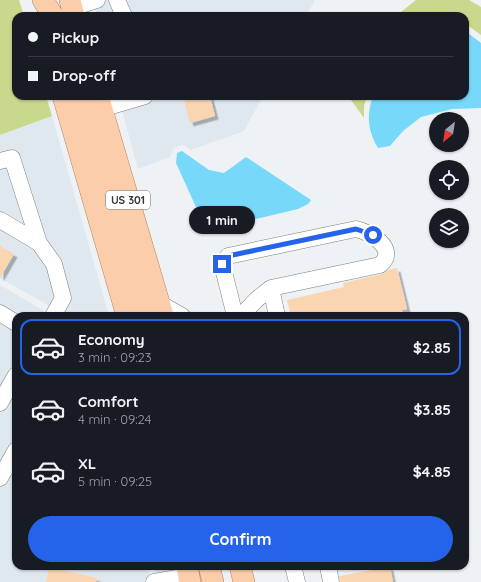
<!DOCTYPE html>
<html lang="en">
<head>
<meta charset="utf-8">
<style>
	:root { --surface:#171b24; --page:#20242c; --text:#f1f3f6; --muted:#9ea1a6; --line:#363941; --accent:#2563eb }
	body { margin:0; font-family:Quicksand,sans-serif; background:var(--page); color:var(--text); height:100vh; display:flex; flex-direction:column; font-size:15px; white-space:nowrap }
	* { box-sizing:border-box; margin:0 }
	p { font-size:13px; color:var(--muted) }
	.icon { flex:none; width:22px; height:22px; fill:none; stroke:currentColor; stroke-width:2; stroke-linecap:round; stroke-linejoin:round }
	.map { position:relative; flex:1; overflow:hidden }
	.details { position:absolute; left:12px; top:312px; width:457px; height:258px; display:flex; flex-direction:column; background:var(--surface); border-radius:12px; box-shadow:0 1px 3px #0004 }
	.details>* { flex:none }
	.top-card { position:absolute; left:12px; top:12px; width:457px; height:88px; border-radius:12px; box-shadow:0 1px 3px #0004; display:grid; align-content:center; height:88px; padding:0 16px; background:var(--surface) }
	.needle { width:26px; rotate:210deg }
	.controls { position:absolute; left:429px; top:112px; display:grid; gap:8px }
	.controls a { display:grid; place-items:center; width:40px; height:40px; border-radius:50%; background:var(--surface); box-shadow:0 1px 3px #0004; font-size:20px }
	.end { position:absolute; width:18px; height:18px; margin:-9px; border:5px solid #2563eb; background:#fff; box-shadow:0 0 0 2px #fff }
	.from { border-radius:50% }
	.bubble { position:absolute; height:28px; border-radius:14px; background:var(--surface); box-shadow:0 1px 3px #0004; font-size:13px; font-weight:800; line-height:28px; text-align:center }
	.top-card b { display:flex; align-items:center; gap:14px; height:38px; font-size:15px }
	.top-card b+b { border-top:1px solid var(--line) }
	.top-card i { width:10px; height:10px; background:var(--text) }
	ul { padding:7px 0 0; list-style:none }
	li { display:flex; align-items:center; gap:12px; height:56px; margin:0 8px 6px; padding:0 8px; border:2px solid transparent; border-radius:12px }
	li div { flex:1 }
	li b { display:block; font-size:15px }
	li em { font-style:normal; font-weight:800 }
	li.active { border-color:var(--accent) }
	li>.icon { width:36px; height:36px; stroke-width:1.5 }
	.cta { display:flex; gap:8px; margin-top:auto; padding:8px 16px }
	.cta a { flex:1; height:46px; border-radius:24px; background:var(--accent); color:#fff; font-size:16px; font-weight:800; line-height:46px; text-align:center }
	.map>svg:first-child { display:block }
</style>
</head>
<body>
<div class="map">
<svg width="481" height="582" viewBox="0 0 481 582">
	<defs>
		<filter id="shadow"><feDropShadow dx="3.5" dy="3.5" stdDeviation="0" flood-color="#0004"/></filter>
	</defs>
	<rect width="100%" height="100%" fill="#eff2f5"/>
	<!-- built -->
	<path fill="#dfe7ef" d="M92,0H315L306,16H97Z
		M118,96H263L244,131L191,150L183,145H180L173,149L170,157L138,169Z
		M52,116L109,316H52L48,305L0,278V135Z
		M0,285L43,310L46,316H16V566H148L151,582H0Z
		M154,566H175L178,582H157Z"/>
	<!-- green -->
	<path fill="#c8d88d" d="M0,0H19L24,16H16V96H46L52,116L0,135Z
		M416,0H469L481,7V35L470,27L465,28V16H396Z
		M348,96H367L364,106V118Z"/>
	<!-- water -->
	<path fill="#77d8fa" d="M468,33L481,43V108L452,109L421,117L403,131L390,146L378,148C368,131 366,116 373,96H465V34Z
		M182,151L209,170L224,173L246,157L311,200L308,204L298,209L211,230L206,229L176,163L177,153Z"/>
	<!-- building -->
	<path fill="#f9d5b1" filter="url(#shadow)" d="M183,96H210L215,116L190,123Z
		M0,246L14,254L0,278Z
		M397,268L407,309L402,310L403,316H291L287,300L344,287L343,283L382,274L388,270Z
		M49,567L97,578L96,582H46Z
		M390,567L393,582H340L339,576Z"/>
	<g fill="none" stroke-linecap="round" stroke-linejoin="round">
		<defs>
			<path id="minor" d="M117,0L124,16
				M72,8L97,0
				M101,109L145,96
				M0,161L12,158L39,243L54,264L63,298L53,316
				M0,220L39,243
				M159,303L182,316
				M0,313L16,323
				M235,316L222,264L228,256L356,229C370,232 399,249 380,265L271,288L277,316
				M241,316L256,300L271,288
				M0,403L16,375
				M0,478L16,450
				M293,566L297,582
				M328,566L331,582
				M154,582L189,576"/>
			<path id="major" d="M43,0L53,16
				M70,0L74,16
				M63,96L127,316
				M80,96L145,316
				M98,96L163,316
				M187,566L190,582
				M209,566L213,582
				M240,566L244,582"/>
		</defs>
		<!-- minor casing -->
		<use href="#minor" stroke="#7c7f81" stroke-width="17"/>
		<!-- major casing -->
		<use href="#major" stroke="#b5825e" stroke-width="22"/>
		<!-- minor -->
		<use href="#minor" stroke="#fff" stroke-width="16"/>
		<!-- major -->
		<use href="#major" stroke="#fccdab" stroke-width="21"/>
	</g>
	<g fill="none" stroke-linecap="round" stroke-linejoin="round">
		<!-- route -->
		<path stroke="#2563eb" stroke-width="5" d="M222,264L228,256L356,229L373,235"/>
	</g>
	<g text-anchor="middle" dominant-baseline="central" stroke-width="3" stroke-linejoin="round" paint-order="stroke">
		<!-- shield labels -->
		<rect fill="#fff" stroke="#717272" stroke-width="1" x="106" y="191" width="44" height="18" rx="3"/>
		<g font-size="11" font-weight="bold" fill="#343536">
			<text x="128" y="200">US 301</text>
		</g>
	</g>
</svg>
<div class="controls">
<a><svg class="needle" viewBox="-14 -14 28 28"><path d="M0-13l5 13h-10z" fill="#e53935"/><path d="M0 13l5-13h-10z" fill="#9ea1a6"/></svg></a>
<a><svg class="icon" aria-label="locate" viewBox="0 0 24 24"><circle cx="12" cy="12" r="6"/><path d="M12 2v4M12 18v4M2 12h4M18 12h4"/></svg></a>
<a><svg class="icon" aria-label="layers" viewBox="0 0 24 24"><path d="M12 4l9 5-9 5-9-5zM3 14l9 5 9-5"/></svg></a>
</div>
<i class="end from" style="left:373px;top:235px"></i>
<i class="end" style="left:222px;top:264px"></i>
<div class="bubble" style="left:189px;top:206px;width:66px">1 min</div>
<div class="top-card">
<b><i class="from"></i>Pickup</b>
<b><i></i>Drop-off</b>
</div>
<section class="details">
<ul>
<li class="active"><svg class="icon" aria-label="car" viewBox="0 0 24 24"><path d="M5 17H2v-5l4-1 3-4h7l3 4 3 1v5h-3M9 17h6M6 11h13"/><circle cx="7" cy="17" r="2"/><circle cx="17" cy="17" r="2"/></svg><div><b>Economy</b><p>3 min · 09:23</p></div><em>$2.85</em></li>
<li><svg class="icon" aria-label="car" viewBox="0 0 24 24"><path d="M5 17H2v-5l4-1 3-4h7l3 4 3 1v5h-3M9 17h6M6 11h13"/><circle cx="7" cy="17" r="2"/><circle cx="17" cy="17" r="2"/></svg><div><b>Comfort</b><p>4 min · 09:24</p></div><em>$3.85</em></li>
<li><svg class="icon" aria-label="car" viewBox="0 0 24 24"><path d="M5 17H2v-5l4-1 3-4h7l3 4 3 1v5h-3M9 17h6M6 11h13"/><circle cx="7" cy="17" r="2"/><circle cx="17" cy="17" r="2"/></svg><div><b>XL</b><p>5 min · 09:25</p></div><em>$4.85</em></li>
</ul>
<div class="cta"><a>Confirm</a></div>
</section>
</div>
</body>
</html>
